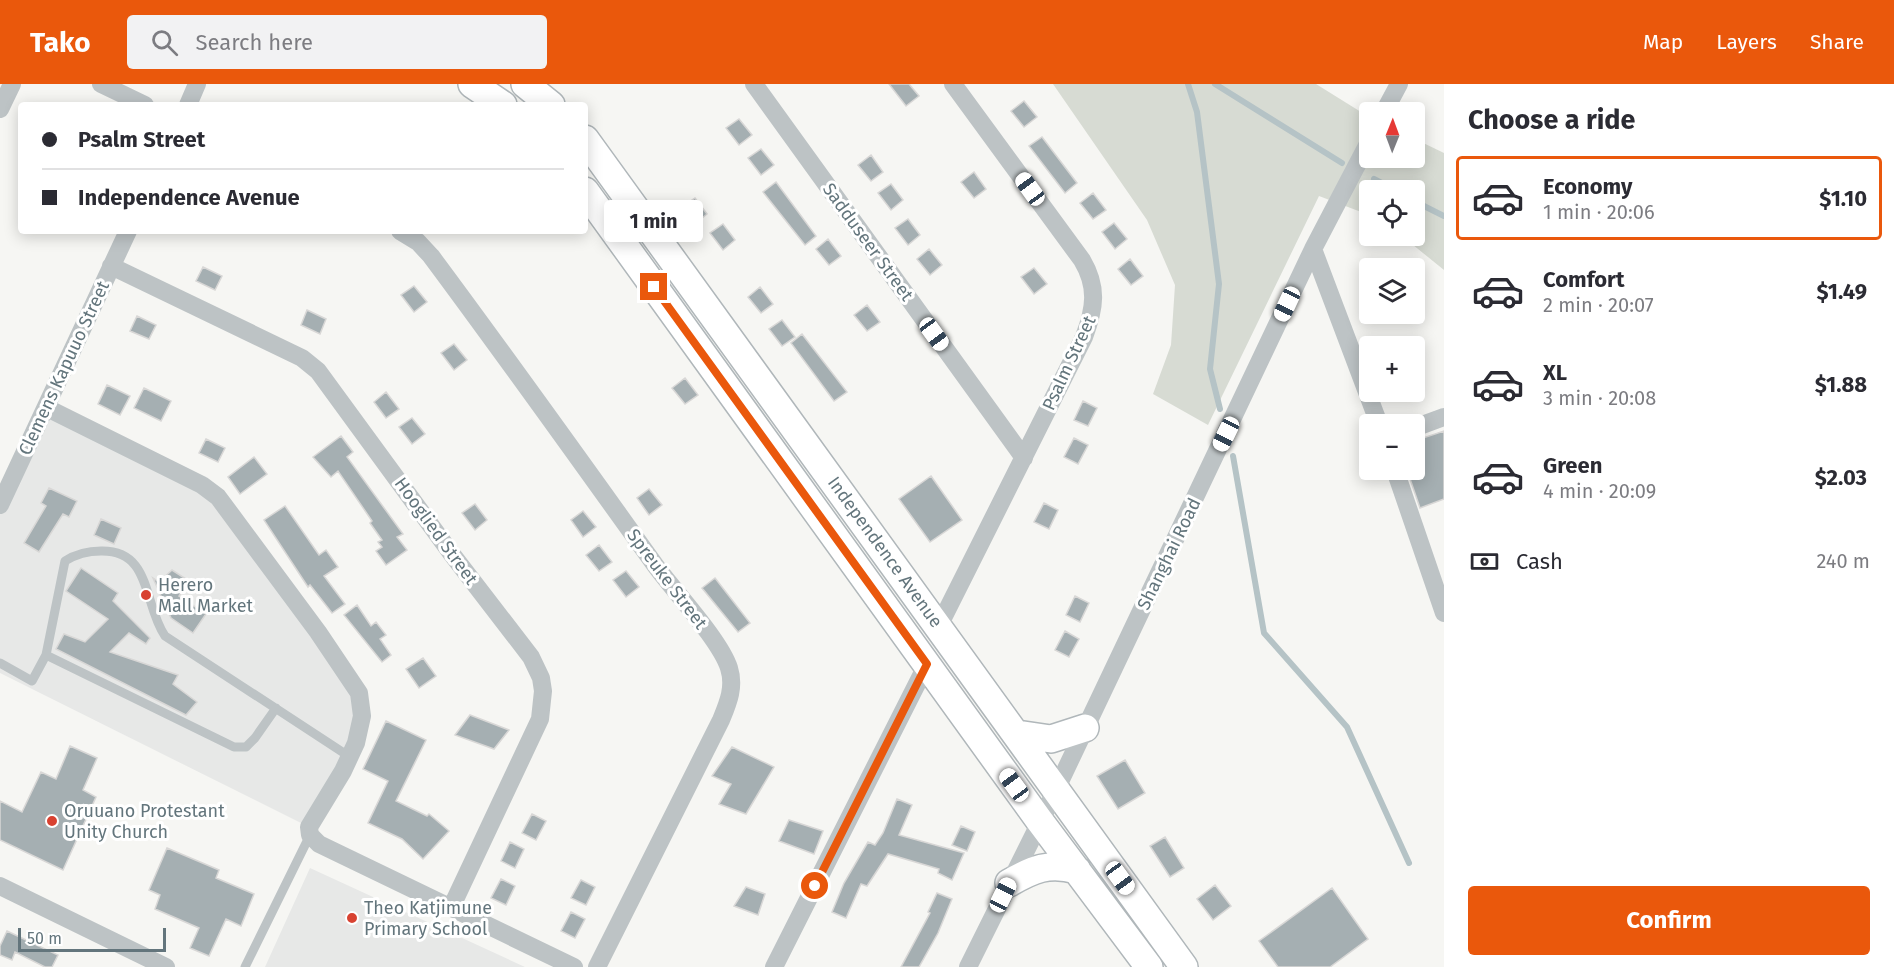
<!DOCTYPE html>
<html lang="en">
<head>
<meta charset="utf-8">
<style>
	:root { --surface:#fff; --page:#f2f2f3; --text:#2b2b33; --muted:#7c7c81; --line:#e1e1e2; --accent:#ea580c }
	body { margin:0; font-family:"Fira Sans",sans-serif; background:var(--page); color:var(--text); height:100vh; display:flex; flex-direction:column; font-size:22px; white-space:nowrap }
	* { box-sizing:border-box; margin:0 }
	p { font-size:20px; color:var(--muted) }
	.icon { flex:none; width:33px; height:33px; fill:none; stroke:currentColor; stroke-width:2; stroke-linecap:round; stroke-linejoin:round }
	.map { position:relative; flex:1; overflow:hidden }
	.side { display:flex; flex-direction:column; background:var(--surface); width:450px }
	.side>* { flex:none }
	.banner { position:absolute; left:18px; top:18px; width:570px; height:132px; border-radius:6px; box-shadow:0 3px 15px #0003; display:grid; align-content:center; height:132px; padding:0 24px; background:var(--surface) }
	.needle { width:39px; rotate:1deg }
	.fabs { position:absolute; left:1359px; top:18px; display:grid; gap:12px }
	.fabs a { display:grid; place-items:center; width:66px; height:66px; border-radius:6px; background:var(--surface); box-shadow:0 3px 15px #0003; font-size:30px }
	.scale { position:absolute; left:18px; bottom:15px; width:148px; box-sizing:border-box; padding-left:6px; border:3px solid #63757c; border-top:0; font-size:16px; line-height:21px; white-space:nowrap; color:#63757c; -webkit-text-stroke:4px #fff; paint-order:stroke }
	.end { position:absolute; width:27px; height:27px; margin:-14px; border:8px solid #ea580c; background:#fff; box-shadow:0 0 0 3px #fff }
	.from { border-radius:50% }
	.bubble { position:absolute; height:42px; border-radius:6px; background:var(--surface); box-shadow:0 3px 15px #0003; font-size:20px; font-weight:700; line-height:42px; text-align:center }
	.car { position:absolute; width:18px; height:36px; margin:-18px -9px; border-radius:8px; box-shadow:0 0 4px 2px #0007; background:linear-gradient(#fff 24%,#345 0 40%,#fff 0 76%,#345 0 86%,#fff 0) }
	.banner b { display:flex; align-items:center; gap:21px; height:57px; font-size:22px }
	.banner b+b { border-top:2px solid var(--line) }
	.banner i { width:15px; height:15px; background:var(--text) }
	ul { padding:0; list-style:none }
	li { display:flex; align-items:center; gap:18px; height:84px; margin:0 12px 9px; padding:0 12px; border:3px solid transparent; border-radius:6px }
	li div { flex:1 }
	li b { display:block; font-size:22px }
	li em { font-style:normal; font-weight:700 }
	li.on { border-color:var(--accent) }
	li>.icon { width:54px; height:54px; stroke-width:1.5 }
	h2 { padding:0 24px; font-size:27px; line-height:72px }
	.pay { display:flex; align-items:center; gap:15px; height:66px; padding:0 24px; font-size:22px }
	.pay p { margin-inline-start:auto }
	.cta { display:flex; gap:12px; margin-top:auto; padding:12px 24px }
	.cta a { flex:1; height:69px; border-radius:6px; background:var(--accent); color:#fff; font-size:24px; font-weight:700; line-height:69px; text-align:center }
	header { display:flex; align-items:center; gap:36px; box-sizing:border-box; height:84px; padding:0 30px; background:var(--accent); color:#fff }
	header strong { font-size:28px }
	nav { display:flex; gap:33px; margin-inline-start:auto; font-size:21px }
	.search { width:420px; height:54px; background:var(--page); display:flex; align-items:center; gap:15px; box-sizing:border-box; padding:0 21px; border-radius:6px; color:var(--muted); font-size:22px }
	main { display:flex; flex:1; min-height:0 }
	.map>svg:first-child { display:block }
</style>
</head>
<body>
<header>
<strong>Tako</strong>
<div class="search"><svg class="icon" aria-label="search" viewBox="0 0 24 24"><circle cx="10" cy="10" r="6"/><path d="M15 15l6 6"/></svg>Search here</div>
<nav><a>Map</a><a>Layers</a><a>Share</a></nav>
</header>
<main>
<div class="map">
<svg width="1444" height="883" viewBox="0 0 1444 883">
	<rect width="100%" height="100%" fill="#f6f6f3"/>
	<!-- built -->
	<path fill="#e7e8e7" d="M47,324L202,401L318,548L362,632L309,743L0,589V421Z
		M310,784L525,883H265Z"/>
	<!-- green -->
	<path fill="#d7dbd3" d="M1053,0H1316L1369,33L1370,74H1414L1415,55L1444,69V186L1402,152H1414V106H1370L1369,131L1319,112L1208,341L1153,310L1171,261L1175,201L1147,136Z"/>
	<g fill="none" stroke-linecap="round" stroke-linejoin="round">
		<!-- stream -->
		<path stroke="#b5c3c6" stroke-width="6" d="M1188,0L1197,28L1219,200L1210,285L1220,325
			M1215,0L1342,79
			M1374,95L1395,106
			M1414,117L1444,132
			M1233,372L1264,549L1347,643L1409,779"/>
	</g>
	<!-- building -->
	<path fill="#a5afb2" stroke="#d8d7d6" stroke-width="1.5" d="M889,0H909L919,12L906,22Z
		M1024,17L1037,33L1024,43L1011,27Z
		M739,35L752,51L739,61L726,44Z
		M1042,53L1077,99L1065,109L1029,62Z
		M761,65L774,81L761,91L748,74Z
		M871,71L883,88L871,97L858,81Z
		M974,88L986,105L974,114L961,98Z
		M776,98L816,152L805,161L763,108Z
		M891,100L903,116L891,126L878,109Z
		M1093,109L1106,126L1093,135L1080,119Z
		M695,114L707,130L695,140L682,123Z
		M908,135L920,151L908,161L895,144Z
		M1114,139L1127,155L1115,165L1102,148Z
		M723,140L735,156L723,166L710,149Z
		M828,155L841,172L829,181L816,165Z
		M929,165L942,181L930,191L917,175Z
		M1130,175L1143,192L1131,201L1118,185Z
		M203,183L222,192L215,206L196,197Z
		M1034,184L1047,200L1034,210L1021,193Z
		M414,202L427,218L414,228L401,211Z
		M760,203L773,220L761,229L748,213Z
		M867,221L880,238L867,247L854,231Z
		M307,226L326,235L320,250L301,241Z
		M137,232L156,241L149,255L130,247Z
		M782,236L795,253L782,262L769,245Z
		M802,250L847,308L834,317L791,259Z
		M454,260L467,276L454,286L441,269Z
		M685,294L698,311L685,320L672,304Z
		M107,301L130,312L120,331L98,320Z
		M144,304L171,317L161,337L134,324Z
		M386,308L399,325L386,334L374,318Z
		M1083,317L1097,324L1088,342L1074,336Z
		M412,334L425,350L412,360L399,343Z
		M1444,347V415L1420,424L1407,386H1414V357Z
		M341,352L353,368L347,373L403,450L397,453L407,466L386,481L376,467L382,463L378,458L382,456L370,439L372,437L338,387L331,393L313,373Z
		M1074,354L1088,361L1078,380L1064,373Z
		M206,355L225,364L218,378L199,369Z
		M254,373L267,390L240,410L228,393Z
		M931,392L962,436L930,458L899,415Z
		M49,404L77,417L69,433L63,430L39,468L24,459L46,422L41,419Z
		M649,405L662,421L649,431L637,414Z
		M1044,419L1058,426L1049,445L1034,438Z
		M475,420L487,436L475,446L462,429Z
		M285,422L319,471L326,466L338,483L324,492L345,520L332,529L310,501L308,503L264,436Z
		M583,427L596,443L583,453L571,436Z
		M101,435L121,444L114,460L94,451Z
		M599,461L612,478L599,487L586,471Z
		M81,484L118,509L113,517L150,554L146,560L129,549L110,568L178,591L173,600L197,618L186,631L56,565L64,550L85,558L108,535L66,507Z
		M172,486L189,497L179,512L206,530L193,549L171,534L153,494L159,498Z
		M626,487L639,503L626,513L613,496Z
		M715,494L750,539L738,548L702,504Z
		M1075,512L1089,519L1080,538L1066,531Z
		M357,521L371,542L376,538L386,551L380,555L391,571L382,578L344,531Z
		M1065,547L1079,555L1069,573L1055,566Z
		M423,574L436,592L419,604L406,585Z
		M470,631L509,646L494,665L455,651Z
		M386,637L426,656L396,717L427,732L429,730L449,747L423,775L402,755L368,739L388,697L363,685Z
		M70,662L97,674L83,706L96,713L63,786L0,756V717L22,728L41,688L56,695Z
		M732,663L774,683L746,730L719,720L731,700L712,692Z
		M1125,676L1145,709L1118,725L1097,692Z
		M897,715L912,721L899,751L964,769L952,796L938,789L939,785L888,770L867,802L861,800L846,834L832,828L844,799L868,758L875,761L883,749Z
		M532,730L546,737L536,756L522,749Z
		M789,736L823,747L814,770L779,757Z
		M961,742L975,748L967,767L952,761Z
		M1165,753L1184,784L1170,793L1150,762Z
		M510,758L524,765L515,784L501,777Z
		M167,764L219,786L216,794L254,810L241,842L226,835L209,872L190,864L199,844L155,825L160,811L149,806Z
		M501,795L515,802L506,821L491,814Z
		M581,796L595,803L586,821L571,814Z
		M1215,801L1231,822L1213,836L1197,815Z
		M746,803L765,810L758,831L734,822Z
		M1332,804L1368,855L1330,883H1278L1259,857Z
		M937,809L952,815L938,849L919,883H901L930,829L928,828Z
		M571,828L585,835L575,854L561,847Z
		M7,847L58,871L52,883H45L15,868L12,876L0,871V862Z"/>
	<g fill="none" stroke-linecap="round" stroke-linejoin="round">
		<defs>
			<path id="secondary" d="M472,0L503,21
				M525,0L551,21
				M585,55L1184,883
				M585,107L1039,736L1149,883
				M1017,650L1051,655L1085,644
				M1009,799C1033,785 1049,778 1077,786"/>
		</defs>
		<!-- secondary casing -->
		<use href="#secondary" stroke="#b0b7ba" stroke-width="30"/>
		<!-- service -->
		<path stroke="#bdc3c5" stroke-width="9" d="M46,571L234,663H246L255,654L276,624
			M0,579L32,597L46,571L65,477C76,470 87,467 101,467C152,466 143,520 165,552L350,673
			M245,883L310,751"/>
		<!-- minor -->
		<path stroke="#bdc3c5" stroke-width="18" d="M101,0L145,21
			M754,0L1024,374
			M188,21L197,0
			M0,25L12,0
			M1384,28L1399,0
			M400,147L418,158L431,172C507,274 581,378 655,481C674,507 720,556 729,584C735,603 728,619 721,636L597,883
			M1313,165L1379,340
			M111,182L302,274L318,287L451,469L531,573L541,594L543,607L540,635L451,824
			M47,324L202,401L218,413L318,548L359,609L362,632L356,659L343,687L309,743L310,751L319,760L574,883
			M1414,344L1444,333
			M1395,386L1444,529
			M0,421L128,147
			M939,542L1084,253C1095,224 1098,203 1082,176L953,0
			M0,802L166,883
			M774,883L927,580
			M968,883L1056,706L1313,165L1370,56"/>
		<!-- secondary -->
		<use href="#secondary" stroke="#fff" stroke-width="27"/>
	</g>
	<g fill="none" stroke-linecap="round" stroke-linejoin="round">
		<!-- route -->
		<path stroke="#ea580c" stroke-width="8" d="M654,203L927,580L815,802"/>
	</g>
	<!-- markers -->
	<g fill="#d84231" stroke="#fff" stroke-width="2">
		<circle cx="146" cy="511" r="6"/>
		<circle cx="52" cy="737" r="6"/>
		<circle cx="352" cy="834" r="6"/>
	</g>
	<g text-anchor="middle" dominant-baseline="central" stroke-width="6" stroke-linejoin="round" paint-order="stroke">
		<!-- street labels -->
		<g font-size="18" fill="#63757c" stroke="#fff">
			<text transform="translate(868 158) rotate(54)">Sadduseer Street</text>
			<text transform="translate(1069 279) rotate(-65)">Psalm Street</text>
			<text transform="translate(64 284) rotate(-65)">Clemens Kapuuo Street</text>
			<text transform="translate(436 447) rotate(54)">Hooglied Street</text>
			<text transform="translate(885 468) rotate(54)">Independence Avenue</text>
			<text transform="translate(1169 470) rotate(-64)">Shanghai Road</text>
			<text transform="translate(667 495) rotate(53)">Spreuke Street</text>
		</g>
		<!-- poi labels -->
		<g font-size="18" fill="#63757c" stroke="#fff" text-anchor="start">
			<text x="158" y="501">Herero<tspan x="158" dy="21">Mall Market</tspan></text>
			<text x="64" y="727">Oruuano Protestant<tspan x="64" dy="21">Unity Church</tspan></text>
			<text x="364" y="824">Theo Katjimune<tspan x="364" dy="21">Primary School</tspan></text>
		</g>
	</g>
</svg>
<div class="fabs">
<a><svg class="needle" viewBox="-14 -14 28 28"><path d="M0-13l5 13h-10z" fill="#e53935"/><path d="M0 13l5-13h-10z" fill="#7c7c81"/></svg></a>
<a><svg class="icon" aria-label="locate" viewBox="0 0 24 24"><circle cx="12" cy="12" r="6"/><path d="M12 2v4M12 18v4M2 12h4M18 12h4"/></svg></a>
<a><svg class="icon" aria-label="layers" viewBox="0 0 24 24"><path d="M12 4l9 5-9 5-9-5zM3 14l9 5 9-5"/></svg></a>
<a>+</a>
<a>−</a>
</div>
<div class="scale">50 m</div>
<i class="end from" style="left:815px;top:802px"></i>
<i class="end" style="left:654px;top:203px"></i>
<div class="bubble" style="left:604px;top:116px;width:99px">1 min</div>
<i class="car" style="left:1030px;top:105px;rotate:324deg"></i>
<i class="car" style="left:1287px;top:220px;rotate:205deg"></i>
<i class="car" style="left:934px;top:250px;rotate:144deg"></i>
<i class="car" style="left:1226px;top:350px;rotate:206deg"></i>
<i class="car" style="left:1014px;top:701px;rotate:324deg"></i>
<i class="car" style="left:1120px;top:794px;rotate:144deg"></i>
<i class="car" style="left:1003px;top:811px;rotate:26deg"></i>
<div class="banner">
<b><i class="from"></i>Psalm Street</b>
<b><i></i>Independence Avenue</b>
</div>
</div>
<section class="side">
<h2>Choose a ride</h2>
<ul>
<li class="on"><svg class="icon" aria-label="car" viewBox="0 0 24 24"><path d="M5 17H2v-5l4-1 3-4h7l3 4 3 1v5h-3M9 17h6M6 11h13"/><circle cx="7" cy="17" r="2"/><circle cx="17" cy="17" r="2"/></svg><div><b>Economy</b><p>1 min · 20:06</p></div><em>$1.10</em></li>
<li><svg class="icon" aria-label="car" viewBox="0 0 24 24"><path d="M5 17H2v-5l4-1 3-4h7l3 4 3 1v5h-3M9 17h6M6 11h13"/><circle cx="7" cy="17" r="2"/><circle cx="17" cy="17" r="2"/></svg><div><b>Comfort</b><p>2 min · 20:07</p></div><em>$1.49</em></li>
<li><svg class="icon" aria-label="car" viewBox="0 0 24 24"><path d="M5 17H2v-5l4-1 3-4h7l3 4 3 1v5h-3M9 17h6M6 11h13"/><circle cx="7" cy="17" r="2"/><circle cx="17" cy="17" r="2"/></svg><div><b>XL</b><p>3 min · 20:08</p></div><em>$1.88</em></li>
<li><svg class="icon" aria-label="car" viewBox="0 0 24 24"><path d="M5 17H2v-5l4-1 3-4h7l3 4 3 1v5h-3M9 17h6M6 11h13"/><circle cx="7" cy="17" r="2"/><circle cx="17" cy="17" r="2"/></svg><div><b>Green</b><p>4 min · 20:09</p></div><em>$2.03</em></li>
</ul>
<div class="pay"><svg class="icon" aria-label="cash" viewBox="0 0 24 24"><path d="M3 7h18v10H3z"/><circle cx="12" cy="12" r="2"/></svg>Cash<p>240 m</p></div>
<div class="cta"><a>Confirm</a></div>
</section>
</main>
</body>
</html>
